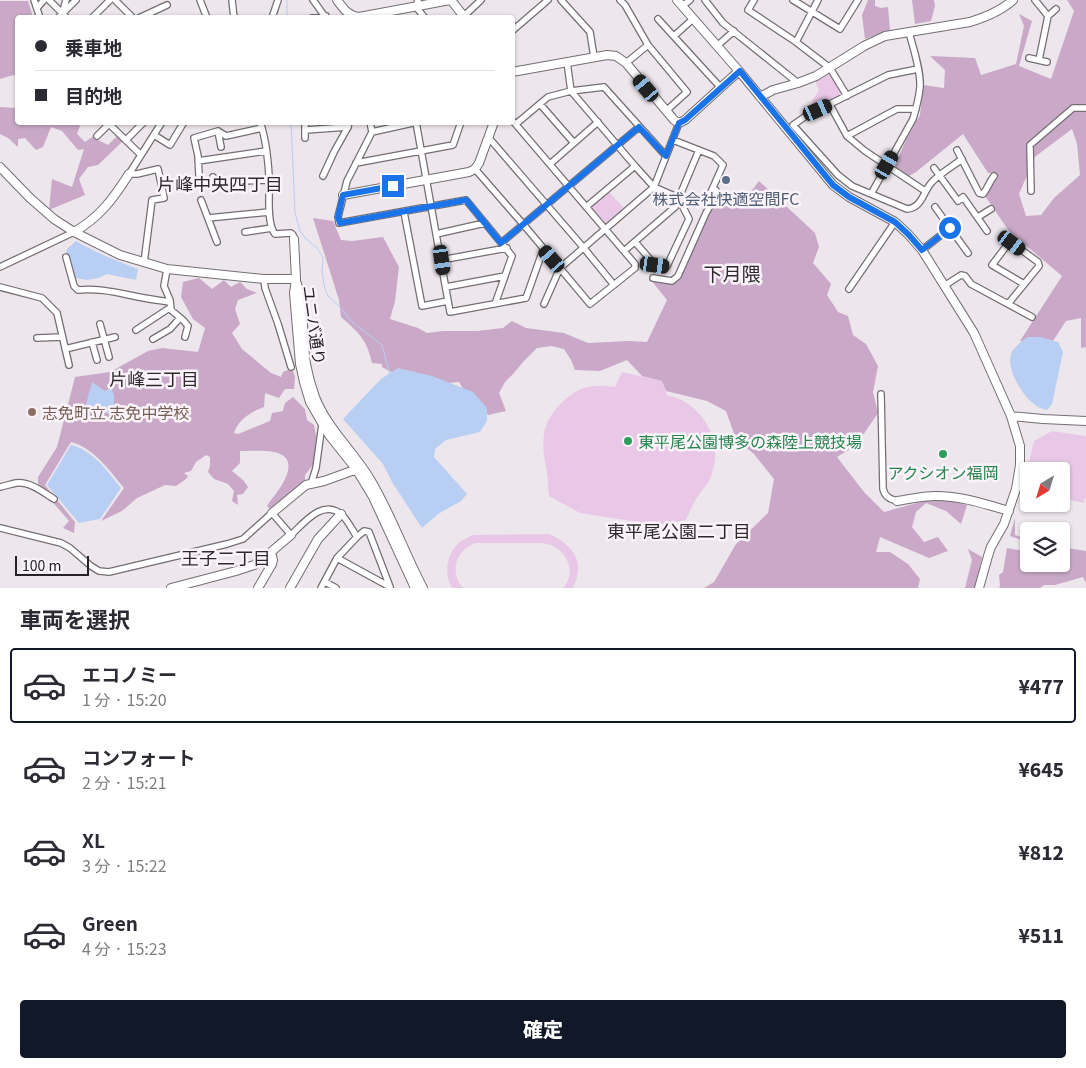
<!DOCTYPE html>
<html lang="ja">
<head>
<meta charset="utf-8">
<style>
	:root { --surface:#fff; --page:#f7f7f7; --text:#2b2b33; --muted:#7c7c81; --line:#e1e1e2; --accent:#111827 }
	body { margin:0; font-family:Georgia,"Noto Sans JP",serif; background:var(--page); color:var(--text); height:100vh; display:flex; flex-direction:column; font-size:19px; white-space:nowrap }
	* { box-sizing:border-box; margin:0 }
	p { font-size:16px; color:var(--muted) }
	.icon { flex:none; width:28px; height:28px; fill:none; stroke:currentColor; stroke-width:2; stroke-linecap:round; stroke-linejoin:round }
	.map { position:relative; height:588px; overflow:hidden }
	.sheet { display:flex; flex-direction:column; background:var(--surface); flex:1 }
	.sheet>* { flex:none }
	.banner { position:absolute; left:15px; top:15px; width:500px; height:110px; border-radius:5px; box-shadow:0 1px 4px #0004; display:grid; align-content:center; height:110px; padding:0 20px; background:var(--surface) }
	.needle { width:32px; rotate:218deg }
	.tools { position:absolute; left:1020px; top:462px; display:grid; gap:10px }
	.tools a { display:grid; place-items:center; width:50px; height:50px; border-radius:5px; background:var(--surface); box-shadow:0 1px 4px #0004; font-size:25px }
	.scale { position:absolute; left:15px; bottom:12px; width:74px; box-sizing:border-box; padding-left:5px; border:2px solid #242224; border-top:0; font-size:14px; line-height:18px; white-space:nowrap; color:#242224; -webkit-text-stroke:4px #faf3fa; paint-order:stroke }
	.end { position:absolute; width:22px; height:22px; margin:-11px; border:6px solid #1a73e8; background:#fff; box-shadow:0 0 0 2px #fff }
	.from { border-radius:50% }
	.car { position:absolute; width:15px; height:30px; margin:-15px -8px; border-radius:6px; box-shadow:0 0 4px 1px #0007; background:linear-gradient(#222 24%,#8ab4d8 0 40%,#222 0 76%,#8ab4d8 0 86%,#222 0) }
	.banner b { display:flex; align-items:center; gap:18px; height:48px; font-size:19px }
	.banner b+b { border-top:1px solid var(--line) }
	.banner i { width:12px; height:12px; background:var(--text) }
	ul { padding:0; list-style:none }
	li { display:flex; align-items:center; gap:15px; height:75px; margin:0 10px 8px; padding:0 10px; border:2px solid transparent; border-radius:5px }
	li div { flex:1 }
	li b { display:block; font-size:19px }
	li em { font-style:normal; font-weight:800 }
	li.on { border-color:var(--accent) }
	li>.icon { width:45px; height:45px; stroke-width:1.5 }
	h2 { padding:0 20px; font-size:22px; line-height:60px }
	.primary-button { display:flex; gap:10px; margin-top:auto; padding:10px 20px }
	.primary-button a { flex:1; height:58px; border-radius:5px; background:var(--accent); color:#fff; font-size:20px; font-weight:800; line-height:58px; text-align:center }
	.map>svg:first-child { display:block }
</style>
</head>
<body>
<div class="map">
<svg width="1086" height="588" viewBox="0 0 1086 588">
	<rect width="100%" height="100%" fill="#ede6ec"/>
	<!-- green -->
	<path fill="#e8c8e6" d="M830,72L843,95L820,107L813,108L812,101L819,90L815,80Z
		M609,192L624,208L606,223L591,207Z
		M622,372L662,381L667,395C699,401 723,438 713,469C712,475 709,482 705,487C702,491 698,495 696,499C692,506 689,513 686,520L657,525L580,513L549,496C548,489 548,481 547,473C545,460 542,450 544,435C546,416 564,397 581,389C591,385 604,385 615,387Z
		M1052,431L1086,436V499H1084V503L1061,498V471H1029V490L1023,488L1034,441Z
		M549,534C573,545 586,561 573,588H563C576,575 569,554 553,546C550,544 545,544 541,543H475C471,545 467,547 464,550C453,560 453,577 463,588H452C443,573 447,552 461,541C465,539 469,537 472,535Z"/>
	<!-- forest -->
	<path fill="#c9a9c7" d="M868,0H875V6L881,8L888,7L890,30L865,39L862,15Z
		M912,0H934L935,6L931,21L915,24Z
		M1067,0H1086V105L1074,104L1030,140L1026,149L1028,173L1019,194L1026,216L1041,215L1054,198L1080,175L1077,144L1072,129L1032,159L1034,145L1074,110L1086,111V347L1081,348V318L1066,321L1049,347L1020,341L1062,276L1009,231L985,196L998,174L988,173L963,134L916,172L902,180L895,165L906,140L920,115L923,85L944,88L945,70L930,56L975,58L981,75L1016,64L1024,26L1019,14L1032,21L1019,66L1051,79L1074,11Z
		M0,1H28L33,17L18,18L17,74L0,79Z
		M0,107L17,108L18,122L79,123L80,126L77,134L85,142L92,137L108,145L117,136L123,141L98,165L88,167L79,179L85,195L49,210L52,179L72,187L84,149L78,150L62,131L51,127L43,147L36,150L25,138L18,139V147L8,138L0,134Z
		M759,181L815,233L819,247L813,263L831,284L827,295L838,312L848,316L853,335L866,344L878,366L873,392L878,413L861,438L850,449L837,457L864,492L884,512L928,500L951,501L967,505L961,524L946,511L926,503L916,512L912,527L924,542L938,537L948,551L929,558L880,537L876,552H890L908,564L920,579L918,588H704L714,582L736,544L768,513L774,479L754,454L736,439L726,411L707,401L666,391L662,381L642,376L627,360L600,371L575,370L571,360L564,349L551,346L537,348L523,362L513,374L505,382L499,393L506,411L488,415L477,399L465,392L459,382L438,384L395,374L382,367V364L372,363C367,339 358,332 341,317L339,300L313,218L333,221L341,240L352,241L383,237L399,267L395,301L390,319L418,328L427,333L443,331H477L503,328L512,321L526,328L564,333L588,343L628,341L647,342L667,300L651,280L672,283L678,281L703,224L715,200L725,195L745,204L750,193Z
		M199,278L212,289L224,280L231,287L240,282L247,289L257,293L238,300L235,309L240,324L232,333L242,349L271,373L281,377L283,372L292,368L295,377L294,389H285L279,398L265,393L264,407C252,411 238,420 234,433L238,434L270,421L272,413L283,411L285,403L293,397L305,409L307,420L314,425L316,436L315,457L313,465L305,475V491L272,511L267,506C272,498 278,492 283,483C303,446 264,451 240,451V463L232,471L243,480L248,487L243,494L237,495L238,505L232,501L234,491L228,484L214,479L208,472L210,466V457L206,455L196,462L191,471L184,473L188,476L186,479L176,486L165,485L137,498L122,511L101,521L124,488C109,470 94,448 71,442L45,485L75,522L74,533L63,528L69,521L38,485V477L57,447L75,377L110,372L148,351L162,348L198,352L205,328L193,319L181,297L183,282Z
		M1015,518V535L1029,540V564H1061V547L1086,551V583L1083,577L1055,585H1044L1040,588H999L1000,586L999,575L1003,572L1007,548L1024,551L1025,541L1010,536Z
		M968,549L982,557L975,588H965L972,560Z"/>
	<!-- water -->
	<path fill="#b8cef2" d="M76,241C96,253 117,261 138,269L136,280L107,274L98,278L87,280L75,278L66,253L67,249Z
		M1027,337H1040L1058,342L1063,352L1052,404L1047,410C1042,409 1037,407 1033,403C1022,395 1006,368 1011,354C1013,347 1022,342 1027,337Z
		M398,368L432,376L473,392L487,408V421L480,432L446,440L435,449L434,457L467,494L461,501L438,514L422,528L392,482L383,464L343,419L381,379Z
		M92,382L105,391L111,387L114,395V412L100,414L85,408Z
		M71,445C93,450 107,471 121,488L100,519L79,523L47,485Z"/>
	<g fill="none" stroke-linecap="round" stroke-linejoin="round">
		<!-- stream -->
		<path stroke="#b8cef2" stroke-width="1" d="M287,18V0
			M291,122L295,213L300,231L304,237L316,247L321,254L323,258L322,272L325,289L328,296L340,307L352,322L382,345L390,375"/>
		<defs>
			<path id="minor" d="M34,0L40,18
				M49,0L67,18
				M115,0L133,18
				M200,0L207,18
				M232,0L234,18
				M313,0L326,18
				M418,0L416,7L425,18
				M561,0L590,32L594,57
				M620,0L625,5L648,45L687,92L666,111
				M705,0L723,23L798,83
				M754,0L748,10L796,42L830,68L847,96
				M793,0L840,29L858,0
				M1035,0L1048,16L1039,60
				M682,6L690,0
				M37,8L44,0
				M63,11L66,0
				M464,16L481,0
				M1048,16L1056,9
				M58,18L76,0
				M92,18L110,0
				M139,18L167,5
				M272,18L278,0
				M312,18L326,16
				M658,19L721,88
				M512,31L548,0
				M674,36L693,19
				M796,42L818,0
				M717,46L734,31
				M1029,58L1047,62
				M567,62L571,91L635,166L654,187L688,202L708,195L711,192L723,165L714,156L673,140
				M626,63L648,45
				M918,69L888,75L806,116L793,125L838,175L852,186L907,209C923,208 923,190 933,181C941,173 953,166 962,159
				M540,104L574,143
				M830,105L847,136L865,151L925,191
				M107,122L141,155
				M260,122C266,139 268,159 269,176C270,191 266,223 275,234L291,233L293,235L294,239
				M305,122V138
				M370,122L372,132L347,181L338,217L339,223L466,200L512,256L495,304
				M416,122L450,312L526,298L543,250
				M516,124L548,97L571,91L604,87L666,156
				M306,130L348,127
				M218,131L221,147
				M372,132L417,122
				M154,135L170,145L184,122
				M97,136L110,123
				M847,136L897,109H916
				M489,138L583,247L614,285
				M126,140L144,122
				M957,150L979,193L983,194C988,188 989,182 994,176
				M198,161L266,151
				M356,163L453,145L461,122
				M550,164L598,122
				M934,168L958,201L963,197L987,231
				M475,169L523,224L590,304L635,268V264L512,120
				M129,174H137L158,169L164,198L152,200L144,263
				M129,174L162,122
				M199,175L198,156L194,138L218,131L226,136L262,128
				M323,176L334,152L348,127L349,122
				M213,177V188
				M213,182L269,180
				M1031,191L1030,145L1073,108H1086
				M871,194L913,119C916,109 919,98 920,87C921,70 913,48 909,32
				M201,200L217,242
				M586,207L635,166
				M935,207L968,253
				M404,212L422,306L448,301
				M978,217L991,209
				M208,218L269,212
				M245,232L272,228
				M436,234L485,223
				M635,242L655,265L667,266L689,219L679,199
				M501,243L639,127
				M922,250L950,228
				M624,251L675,207L699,150
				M66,257L74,286L78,290C98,288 114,292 134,296C146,299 158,300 170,302
				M441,260L507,248
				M0,267L74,232
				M167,269L164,286L170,300L171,310L183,320L188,326L185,337
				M653,278L672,281L678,276L706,213L717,193L716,190L713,189
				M264,279L265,288L278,324L291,367
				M944,286L961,275L965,276L971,284L1032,317
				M0,287L42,298L57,313L69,365
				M446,287L505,276
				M849,289L895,222
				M544,304L560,268L654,187L679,123
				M1008,304L1039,266L1038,262L1012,243L1008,244L992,265L1024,284
				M100,324L109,357
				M136,330L168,309H170
				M37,338L62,337
				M153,339L170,329L180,318
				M92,342L97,360
				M65,349L115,337
				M881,394L883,489C885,497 890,499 897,501
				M311,484L316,468L322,424
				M0,487C5,486 11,484 16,483C29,481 43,492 54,499
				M0,528L61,543L70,548L91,566L99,571L109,572L227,544L243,539L272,513L291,535C304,523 322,499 341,514C347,519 353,531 357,537L337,558L321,588
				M357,537L364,531L369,532L390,587
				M337,558L390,587
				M325,582L336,588"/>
			<path id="tertiary" d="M337,0C343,8 348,16 359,17L450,0
				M451,0L465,18
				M677,0L739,71L833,185L849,197L895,222L908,234L922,250L974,333L1011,416L1020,446V465L1016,489L1004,524L991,547L988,556L979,588
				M512,72L607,55L616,56L626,63L674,120L679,123L685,120L739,71
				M760,97L773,90L798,83L816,76L864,46L885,36L970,22C986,17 1001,11 1013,0
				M0,167L30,198L54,219L74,232L120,255L167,269L264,279H296
				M343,195L469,172L475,169L479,163L494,122
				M74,232C100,217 113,199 129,174
				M294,239L296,279L294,293L300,364L304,382L310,402L329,435L356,469L373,497L415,588
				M296,281C305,307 302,337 306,364C308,375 311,386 315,397C327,428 353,451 370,479C391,514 404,552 423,588
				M1011,416L1043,419L1086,421
				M897,501C910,499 923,496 936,496C961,496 985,504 1009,511
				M272,513L306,485L324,481L360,468
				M171,588L236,571L254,565L271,552L291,535
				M258,588L272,564L273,560L271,552
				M290,588L318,539L341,514"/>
		</defs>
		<!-- minor casing -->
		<use href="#minor" stroke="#746e73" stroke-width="8"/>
		<!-- tertiary casing -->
		<use href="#tertiary" stroke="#746e73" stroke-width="10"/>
		<!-- minor -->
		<use href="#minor" stroke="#fff" stroke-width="5.5"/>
		<!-- tertiary -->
		<use href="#tertiary" stroke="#fff" stroke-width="8"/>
	</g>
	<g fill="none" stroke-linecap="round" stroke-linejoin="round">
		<!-- route -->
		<path stroke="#1a73e8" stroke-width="6" d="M393,186L343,195L338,217L340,223L466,200L501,243L639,127L666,156L679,123L685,120L740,71L833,185L849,197L895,222L908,234L922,250L950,228"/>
	</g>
	<!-- markers -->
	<circle fill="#5c6f8a" stroke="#faf3fa" stroke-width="2" cx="726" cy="180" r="5"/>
	<circle fill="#8d6e63" stroke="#faf3fa" stroke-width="2" cx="32" cy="412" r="5"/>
	<g fill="#2e9e5b" stroke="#faf3fa" stroke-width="2">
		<circle cx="628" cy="441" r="5"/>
		<circle cx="943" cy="454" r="5"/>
	</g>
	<g text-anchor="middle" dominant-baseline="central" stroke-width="5" stroke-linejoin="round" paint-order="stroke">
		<!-- service labels -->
		<g font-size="16" fill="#4e5e75" stroke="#faf3fa">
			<text x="726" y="198">株式会社快適空間FC</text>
		</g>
		<!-- street labels -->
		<g font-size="16" fill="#242224" stroke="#faf3fa">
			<text transform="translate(315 325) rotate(82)">ユニバ通り</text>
		</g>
		<!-- education labels -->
		<g font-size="16" fill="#785e54" stroke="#faf3fa" text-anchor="start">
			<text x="42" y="412">志免町立 志免中学校</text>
		</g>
		<!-- leisure labels -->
		<g font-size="16" fill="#27864d" stroke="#faf3fa" text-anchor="start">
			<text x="638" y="441">東平尾公園博多の森陸上競技場</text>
			<text x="943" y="472" text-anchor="middle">アクシオン福岡</text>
		</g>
		<!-- neighbourhood labels -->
		<g font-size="18" fill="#2f292e" stroke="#faf3fa">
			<text x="220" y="183">片峰中央四丁目</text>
			<text x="154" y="378">片峰三丁目</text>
			<text x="679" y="530">東平尾公園二丁目</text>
			<text x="226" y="557">王子二丁目</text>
		</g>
		<!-- quarter labels -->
		<g font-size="19" fill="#2f292e" stroke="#faf3fa">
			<text x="732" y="272">下月隈</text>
		</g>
	</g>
</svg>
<div class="tools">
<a><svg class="needle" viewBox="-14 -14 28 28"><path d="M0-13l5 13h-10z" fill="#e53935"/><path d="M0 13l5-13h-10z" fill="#7c7c81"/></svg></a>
<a><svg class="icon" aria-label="layers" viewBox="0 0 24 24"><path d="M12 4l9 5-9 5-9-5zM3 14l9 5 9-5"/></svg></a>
</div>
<div class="scale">100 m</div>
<i class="end from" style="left:950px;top:228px"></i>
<i class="end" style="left:393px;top:186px"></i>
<i class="car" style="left:646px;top:88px;rotate:320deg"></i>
<i class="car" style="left:818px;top:110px;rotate:66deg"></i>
<i class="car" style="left:887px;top:165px;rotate:30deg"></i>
<i class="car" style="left:1012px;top:243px;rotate:127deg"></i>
<i class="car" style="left:552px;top:259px;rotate:319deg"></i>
<i class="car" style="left:442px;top:260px;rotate:172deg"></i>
<i class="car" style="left:655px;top:265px;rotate:98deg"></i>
<div class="banner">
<b><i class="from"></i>乗車地</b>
<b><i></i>目的地</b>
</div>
</div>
<section class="sheet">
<h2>車両を選択</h2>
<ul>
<li class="on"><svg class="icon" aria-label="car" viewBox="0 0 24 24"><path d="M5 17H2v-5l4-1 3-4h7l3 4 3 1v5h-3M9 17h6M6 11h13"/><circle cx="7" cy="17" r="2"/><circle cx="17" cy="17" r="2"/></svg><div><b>エコノミー</b><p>1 分 · 15:20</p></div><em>¥477</em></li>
<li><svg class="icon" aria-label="car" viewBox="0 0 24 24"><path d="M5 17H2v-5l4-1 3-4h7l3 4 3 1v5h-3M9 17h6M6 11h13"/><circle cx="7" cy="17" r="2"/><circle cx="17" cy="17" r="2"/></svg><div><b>コンフォート</b><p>2 分 · 15:21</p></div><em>¥645</em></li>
<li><svg class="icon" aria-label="car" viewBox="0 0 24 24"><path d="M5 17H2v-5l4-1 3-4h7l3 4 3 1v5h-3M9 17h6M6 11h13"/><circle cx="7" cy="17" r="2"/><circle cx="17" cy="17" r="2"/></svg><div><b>XL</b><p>3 分 · 15:22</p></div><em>¥812</em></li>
<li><svg class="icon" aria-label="car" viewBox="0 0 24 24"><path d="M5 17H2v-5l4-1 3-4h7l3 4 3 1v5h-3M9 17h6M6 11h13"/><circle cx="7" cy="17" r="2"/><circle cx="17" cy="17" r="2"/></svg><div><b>Green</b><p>4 分 · 15:23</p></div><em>¥511</em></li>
</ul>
<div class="primary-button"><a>確定</a></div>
</section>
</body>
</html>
